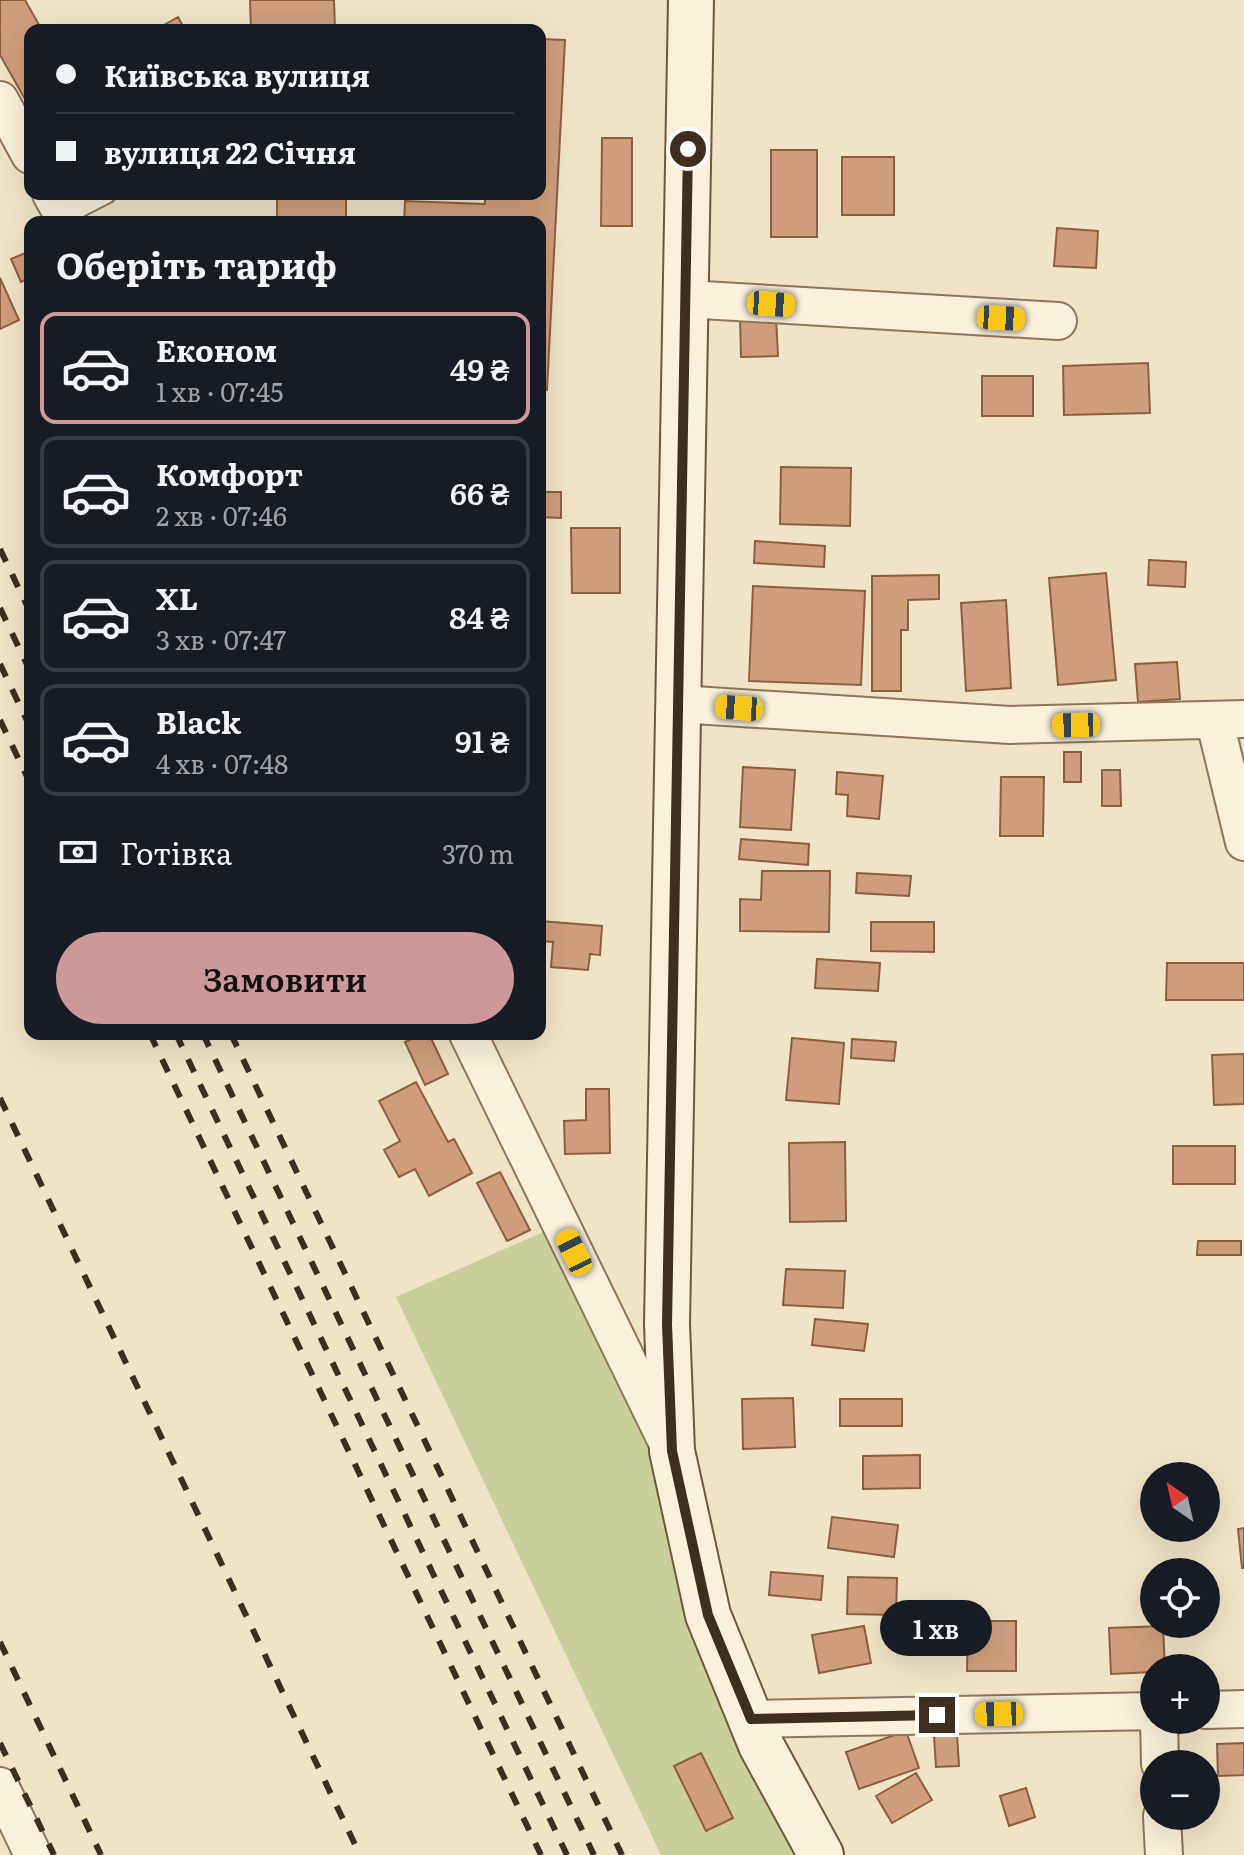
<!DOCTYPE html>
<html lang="uk">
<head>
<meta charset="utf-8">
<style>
	:root { --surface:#171b24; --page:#242831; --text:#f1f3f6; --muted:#9ea1a6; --line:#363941; --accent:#cc999b }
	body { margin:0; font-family:Literata,serif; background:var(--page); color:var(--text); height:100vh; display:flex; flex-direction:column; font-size:30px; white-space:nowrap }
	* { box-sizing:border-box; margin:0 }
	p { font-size:26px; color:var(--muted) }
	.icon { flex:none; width:44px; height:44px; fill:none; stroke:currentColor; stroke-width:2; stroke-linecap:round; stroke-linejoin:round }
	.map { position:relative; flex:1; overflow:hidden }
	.side { position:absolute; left:24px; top:216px; width:522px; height:824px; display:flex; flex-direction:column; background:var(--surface); border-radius:16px; box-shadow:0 8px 32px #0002 }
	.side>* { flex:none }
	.top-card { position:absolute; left:24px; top:24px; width:522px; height:176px; border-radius:16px; box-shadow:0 8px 32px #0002; display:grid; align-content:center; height:176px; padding:0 32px; background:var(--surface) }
	.needle { width:52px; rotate:326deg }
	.tools { position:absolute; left:1140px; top:1462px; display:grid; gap:16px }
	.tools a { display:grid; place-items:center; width:80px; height:80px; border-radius:50%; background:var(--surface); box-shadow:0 8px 32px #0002; font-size:40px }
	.end { position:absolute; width:36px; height:36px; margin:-18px; border:10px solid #3d2e20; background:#fff; box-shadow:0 0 0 4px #fff }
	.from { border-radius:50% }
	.bubble { position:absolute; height:56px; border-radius:28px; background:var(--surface); box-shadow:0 8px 32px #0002; font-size:26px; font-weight:600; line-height:56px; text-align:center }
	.car { position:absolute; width:24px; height:48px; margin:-24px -12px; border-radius:10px; box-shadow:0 0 6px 2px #0007; background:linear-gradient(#f5c518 24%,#345 0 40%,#f5c518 0 76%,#345 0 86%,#f5c518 0) }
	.top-card b { display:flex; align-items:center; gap:28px; height:76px; font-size:30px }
	.top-card b+b { border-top:2px solid var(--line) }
	.top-card i { width:20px; height:20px; background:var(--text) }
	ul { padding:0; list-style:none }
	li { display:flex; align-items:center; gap:24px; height:112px; margin:0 16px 12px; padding:0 16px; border:4px solid var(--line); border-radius:16px }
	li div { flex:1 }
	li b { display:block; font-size:30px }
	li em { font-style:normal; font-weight:600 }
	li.selected { border-color:var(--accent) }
	li>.icon { width:72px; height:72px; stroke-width:1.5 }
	h2 { padding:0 32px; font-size:36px; line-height:96px }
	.pay { display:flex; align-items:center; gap:20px; height:88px; padding:0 32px; font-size:30px }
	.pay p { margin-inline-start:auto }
	.cta { display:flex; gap:16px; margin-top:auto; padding:16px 32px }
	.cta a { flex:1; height:92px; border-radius:48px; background:var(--accent); color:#111; font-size:32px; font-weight:600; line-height:92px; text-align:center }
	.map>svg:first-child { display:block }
</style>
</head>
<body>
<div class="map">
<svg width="1244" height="1855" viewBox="0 0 1244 1855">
	<rect width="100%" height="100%" fill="#f0e4c8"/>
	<!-- green -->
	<path fill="#c9cf9b" d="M561,1224L672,1451L708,1615L821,1855H661L396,1297Z"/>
	<!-- building -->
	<path fill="#cf9f7d" stroke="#8d5f41" stroke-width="2" d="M0,0H25L42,30H30V108L0,55Z
		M250,0H334L335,30H251Z
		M178,17L185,30H155Z
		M540,39L565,40L547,390L540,389V222H404L405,201L485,204V194H540Z
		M602,138H632V226H601Z
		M771,150H817V237H771Z
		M842,157H894V215H842Z
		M277,194H346V222H277Z
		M1057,228L1098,231L1096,268L1054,266Z
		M30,251V278L21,282L11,259Z
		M0,278L19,320L0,329Z
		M776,317L778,356L741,357L740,318Z
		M1148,363L1150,413L1064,415L1063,366Z
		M982,376H1033V416H982Z
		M781,467L851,468L850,526L780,524Z
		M540,492H561V518L540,517Z
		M571,528H620V593H572Z
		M755,541L825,546L824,567L754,563Z
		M1149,560L1186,562L1185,587L1148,585Z
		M1106,573L1116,680L1058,685L1049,578Z
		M939,575V599L908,600V630H901V691H872V576Z
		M753,586L865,591L861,685L749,681Z
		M1006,600L1011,688L966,691L961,603Z
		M1177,662L1180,699L1138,702L1135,664Z
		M1064,752H1081V782H1064Z
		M743,767L795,770L791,830L740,827Z
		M1102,770H1120L1121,806H1102Z
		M837,772L883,776L879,819L847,816L848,795L836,794Z
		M1001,777H1044L1043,836H1000Z
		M741,839L809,844L808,865L739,859Z
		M762,871H830L829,932L740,931V899L761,900Z
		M857,873L911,876L909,896L856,893Z
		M540,921L602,926L600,955L590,954L588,970L551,967L553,942L540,941Z
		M871,922H934V952L871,951Z
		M817,959L880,963L878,991L815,988Z
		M1167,963H1244V1000H1166Z
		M422,1034H429L448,1074L425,1085L405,1042Z
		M792,1038L844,1043L839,1104L786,1100Z
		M852,1039L896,1042L894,1061L851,1058Z
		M1244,1054V1104L1214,1105L1212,1055Z
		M416,1082L448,1142L454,1139L472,1173L429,1196L415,1169L399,1177L384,1150L400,1141L379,1101Z
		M586,1089H609L610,1153L565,1154L564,1121L586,1120Z
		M845,1142L846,1221L790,1222L789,1143Z
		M1173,1146H1235V1184H1173Z
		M500,1172L530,1230L507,1241L477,1183Z
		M1198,1241H1241V1255H1197Z
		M786,1269L845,1271L843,1308L783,1305Z
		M815,1319L868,1324L864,1351L812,1345Z
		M793,1398L795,1447L743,1449L742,1399Z
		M840,1399H902V1426H840Z
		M920,1455V1488L863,1489V1456Z
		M832,1517L898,1525L894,1557L828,1548Z
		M1244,1528V1568H1242L1238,1529Z
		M771,1572L823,1576L821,1600L769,1595Z
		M848,1577L897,1578L896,1615L847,1614Z
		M968,1621H1016V1671H967Z
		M864,1626L871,1663L819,1673L812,1635Z
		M1163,1626L1165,1668H1154V1672L1111,1674L1109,1628Z
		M906,1731L919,1768L859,1789L846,1752Z
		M957,1734L959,1766L936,1767L934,1736Z
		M1244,1743V1775L1218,1776L1217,1744Z
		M701,1753L733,1818L706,1831L674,1766Z
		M916,1773L932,1800L892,1823L876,1796Z
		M1026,1788L1035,1817L1009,1826L1000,1796Z"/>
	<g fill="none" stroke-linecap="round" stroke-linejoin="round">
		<defs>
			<path id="lane" d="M63,216L106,194"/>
			<path id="street" d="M0,100L30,155
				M51,194L67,222
				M686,299L1058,321
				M678,704L1010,725L1244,719
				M1215,722L1244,842
				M468,1034L669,1446
				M1206,1710L1244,1709
				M751,1719L1154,1711
				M1159,1720L1160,1764
				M0,1786L33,1855
				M1162,1816L1164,1855"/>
			<path id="secondary" d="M691,0L667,1324L672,1451L708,1615L761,1745L821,1855"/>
		</defs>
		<!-- lane casing -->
		<use href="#lane" stroke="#8d765c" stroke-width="22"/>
		<!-- street casing -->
		<use href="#street" stroke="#8d765c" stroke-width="40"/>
		<!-- secondary casing -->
		<use href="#secondary" stroke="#6f573f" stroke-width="48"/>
		<!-- lane -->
		<use href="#lane" stroke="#faf1dc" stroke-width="18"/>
		<!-- street -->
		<use href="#street" stroke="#faf1dc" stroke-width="36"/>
		<!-- secondary -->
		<use href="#secondary" stroke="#faf1dc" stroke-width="44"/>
		<!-- rail -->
		<path stroke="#3d2e20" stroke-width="6" stroke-dasharray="14 14" stroke-linecap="butt" d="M0,549L30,612
			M0,608L30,671
			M0,664L30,727
			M0,720L30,783
			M150,1034L541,1855
			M176,1034L567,1855
			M203,1034L594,1855
			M231,1034L622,1855
			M0,1098L360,1855
			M0,1642L101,1855
			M0,1743L54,1855"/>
	</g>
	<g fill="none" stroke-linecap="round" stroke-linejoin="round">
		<!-- route -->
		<path stroke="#3d2e20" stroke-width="10" d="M688,149L667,1324L672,1451L708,1615L751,1719L937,1715"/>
	</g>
</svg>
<div class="tools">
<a><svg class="needle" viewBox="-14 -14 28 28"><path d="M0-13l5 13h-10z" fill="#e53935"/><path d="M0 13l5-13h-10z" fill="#9ea1a6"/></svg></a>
<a><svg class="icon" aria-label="locate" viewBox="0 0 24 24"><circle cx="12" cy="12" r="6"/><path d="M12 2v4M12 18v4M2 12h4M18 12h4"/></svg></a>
<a>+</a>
<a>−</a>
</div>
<i class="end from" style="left:688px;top:149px"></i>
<i class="end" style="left:937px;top:1715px"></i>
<div class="bubble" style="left:880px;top:1600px;width:112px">1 хв</div>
<i class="car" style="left:771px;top:304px;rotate:94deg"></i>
<i class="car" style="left:1001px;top:318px;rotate:93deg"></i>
<i class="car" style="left:739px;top:708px;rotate:274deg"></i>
<i class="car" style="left:1076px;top:725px;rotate:269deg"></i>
<i class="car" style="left:574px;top:1252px;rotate:334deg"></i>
<i class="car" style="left:999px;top:1714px;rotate:269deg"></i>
<div class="top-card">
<b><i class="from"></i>Київська вулиця</b>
<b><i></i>вулиця 22 Січня</b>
</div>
<section class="side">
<h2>Оберіть тариф</h2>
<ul>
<li class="selected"><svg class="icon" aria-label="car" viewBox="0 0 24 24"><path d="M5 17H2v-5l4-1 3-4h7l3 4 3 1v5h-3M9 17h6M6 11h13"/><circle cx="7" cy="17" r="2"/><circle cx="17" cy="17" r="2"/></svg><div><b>Економ</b><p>1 хв · 07:45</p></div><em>49 ₴</em></li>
<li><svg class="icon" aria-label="car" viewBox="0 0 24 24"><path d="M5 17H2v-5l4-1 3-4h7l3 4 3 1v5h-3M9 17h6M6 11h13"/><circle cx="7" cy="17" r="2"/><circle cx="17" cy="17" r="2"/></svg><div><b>Комфорт</b><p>2 хв · 07:46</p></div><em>66 ₴</em></li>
<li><svg class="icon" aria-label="car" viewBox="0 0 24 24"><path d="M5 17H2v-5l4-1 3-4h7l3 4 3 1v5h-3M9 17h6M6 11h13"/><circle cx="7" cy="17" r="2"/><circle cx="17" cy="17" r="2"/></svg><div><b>XL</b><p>3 хв · 07:47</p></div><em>84 ₴</em></li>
<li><svg class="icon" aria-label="car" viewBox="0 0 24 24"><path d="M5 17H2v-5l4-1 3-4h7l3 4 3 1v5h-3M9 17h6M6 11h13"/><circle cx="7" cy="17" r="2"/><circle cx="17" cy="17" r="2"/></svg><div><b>Black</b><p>4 хв · 07:48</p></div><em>91 ₴</em></li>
</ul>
<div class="pay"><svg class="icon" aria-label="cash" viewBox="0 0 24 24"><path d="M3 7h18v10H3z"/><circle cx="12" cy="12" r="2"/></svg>Готівка<p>370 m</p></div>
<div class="cta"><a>Замовити</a></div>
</section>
</div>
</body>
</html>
